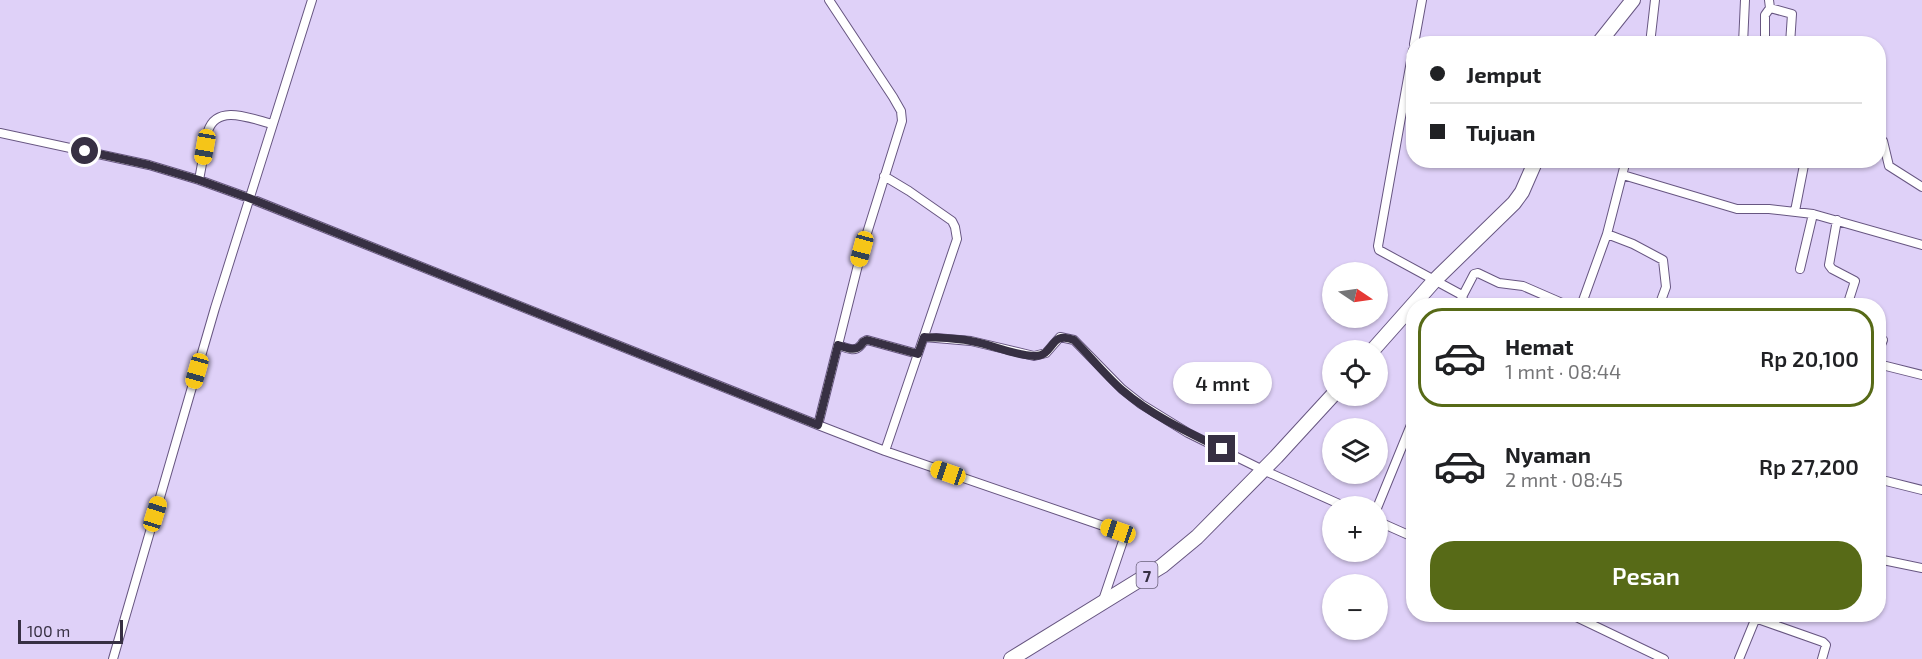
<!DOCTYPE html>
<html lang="id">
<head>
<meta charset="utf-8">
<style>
	:root { --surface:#fff; --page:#f6f6f6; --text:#202124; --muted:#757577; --line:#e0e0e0; --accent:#576a17 }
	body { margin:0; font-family:"Exo 2",sans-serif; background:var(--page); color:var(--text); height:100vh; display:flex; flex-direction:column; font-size:22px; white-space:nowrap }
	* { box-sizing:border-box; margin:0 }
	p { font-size:20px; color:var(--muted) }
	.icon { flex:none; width:33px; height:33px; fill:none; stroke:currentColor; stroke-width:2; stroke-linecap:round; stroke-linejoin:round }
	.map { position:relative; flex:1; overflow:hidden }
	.sheet { position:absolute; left:1406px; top:298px; width:480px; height:324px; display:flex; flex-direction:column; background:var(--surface); border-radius:24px; box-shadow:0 2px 4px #0004 }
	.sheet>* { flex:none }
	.top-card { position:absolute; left:1406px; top:36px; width:480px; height:132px; border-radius:24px; box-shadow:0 2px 4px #0004; display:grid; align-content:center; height:132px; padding:0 24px; background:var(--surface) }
	.needle { width:39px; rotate:103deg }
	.fabs { position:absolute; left:1322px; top:262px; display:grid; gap:12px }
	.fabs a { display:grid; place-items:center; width:66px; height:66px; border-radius:50%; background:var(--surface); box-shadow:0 2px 4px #0004; font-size:30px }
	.scale { position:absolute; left:18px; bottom:15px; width:105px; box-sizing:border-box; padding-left:6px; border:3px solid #373043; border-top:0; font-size:16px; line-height:21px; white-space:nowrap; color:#373043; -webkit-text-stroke:4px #dfd1f8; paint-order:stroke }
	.end { position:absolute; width:27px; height:27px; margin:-14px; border:8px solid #373043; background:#fff; box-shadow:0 0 0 3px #fff }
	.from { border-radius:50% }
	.bubble { position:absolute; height:42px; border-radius:21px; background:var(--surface); box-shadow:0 2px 4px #0004; font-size:20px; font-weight:600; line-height:42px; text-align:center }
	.car { position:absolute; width:18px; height:36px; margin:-18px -9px; border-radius:8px; box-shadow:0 0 4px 2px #0007; background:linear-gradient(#f5c518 24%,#345 0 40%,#f5c518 0 76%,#345 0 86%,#f5c518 0) }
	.top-card b { display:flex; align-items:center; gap:21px; height:57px; font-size:22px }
	.top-card b+b { border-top:2px solid var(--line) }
	.top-card i { width:15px; height:15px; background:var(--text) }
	ul { padding:10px 0 0; list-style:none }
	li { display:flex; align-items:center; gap:18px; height:99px; margin:0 12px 9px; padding:0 12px; border:3px solid transparent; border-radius:24px }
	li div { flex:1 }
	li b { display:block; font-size:22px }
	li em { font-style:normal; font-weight:600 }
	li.selected { border-color:var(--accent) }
	li>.icon { width:54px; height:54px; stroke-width:1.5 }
	.action { display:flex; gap:12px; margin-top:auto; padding:12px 24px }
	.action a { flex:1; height:69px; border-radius:24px; background:var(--accent); color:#fff; font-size:24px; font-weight:600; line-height:69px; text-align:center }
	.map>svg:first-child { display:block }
</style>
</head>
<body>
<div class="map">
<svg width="1922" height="659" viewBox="0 0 1922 659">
	<rect width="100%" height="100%" fill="#dfd1f8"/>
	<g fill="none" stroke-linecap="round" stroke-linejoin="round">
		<defs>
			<path id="street" d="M1769,0L1770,8L1792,14L1790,44
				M1765,42V15L1770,8
				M1414,44L1422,0
				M1650,44L1655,0
				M1743,44L1745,0
				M1413,50L1378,246L1379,250L1460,294L1463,299L1462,306
				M0,133L149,165L199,180L249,198L818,425L885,451L1118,531L1122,535L1123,541L1102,603
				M1878,136L1883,141L1889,166L1922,187
				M1623,175L1737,209H1769L1813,214L1922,245
				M884,176L909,191L952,221L955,227L957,239L885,451
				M199,180L208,131C217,103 252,119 272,124
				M1795,211L1805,160
				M1837,220L1829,265L1832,269L1855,281L1847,306
				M1607,234L1633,244L1663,260L1666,287L1659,306
				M1800,269L1813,214
				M1462,297L1474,274L1478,273L1499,283L1523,286L1569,306
				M1581,306L1607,234L1626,160
				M924,337L971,341L1034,356L1046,353L1060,337L1074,340L1122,389L1141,404L1188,433L1263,470L1346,507
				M838,345C845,347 854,353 860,346C866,340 859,344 867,340L918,354
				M1878,352L1883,340
				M1878,364L1922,375
				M818,425L862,249L902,121L901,111L893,97L829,0
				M1878,479L1922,490
				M1377,508L1413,420
				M1377,521L1413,537
				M1878,559L1922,568
				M1572,615L1664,659
				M1755,618L1823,642L1826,645L1822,659
				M113,659L215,308L312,0
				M1739,659L1757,615"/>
			<path id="highway" d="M1598,44L1633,0
				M1372,351L1435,280L1514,203L1522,192L1536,160
				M1011,659L1162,566L1197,537L1276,457L1332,396"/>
		</defs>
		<!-- street casing -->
		<use href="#street" stroke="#675681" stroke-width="10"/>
		<!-- highway casing -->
		<use href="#highway" stroke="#675681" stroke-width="16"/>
		<!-- street -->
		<use href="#street" stroke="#fff" stroke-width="8"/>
		<!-- highway -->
		<use href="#highway" stroke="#fff" stroke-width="14"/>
	</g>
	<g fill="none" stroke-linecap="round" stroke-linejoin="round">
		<!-- route -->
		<path stroke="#373043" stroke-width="8" d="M85,151L149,165L199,180L249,198L818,425L838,345C845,347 854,352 860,346C866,340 859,344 867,340L918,354L924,337C940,338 956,338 971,341C991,344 1015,356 1035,356C1055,356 1049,330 1074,340C1090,356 1105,375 1122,390C1151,415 1187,432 1222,449"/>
	</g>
	<g text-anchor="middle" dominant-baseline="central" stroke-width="4.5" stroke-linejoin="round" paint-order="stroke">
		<!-- shield labels -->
		<rect fill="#dfd1f8" stroke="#696079" stroke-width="1.5" x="1136.5" y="562" width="21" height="26" rx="4.5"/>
		<g font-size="16" font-weight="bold" fill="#373043">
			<text x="1147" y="575">7</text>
		</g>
	</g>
</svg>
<div class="fabs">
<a><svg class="needle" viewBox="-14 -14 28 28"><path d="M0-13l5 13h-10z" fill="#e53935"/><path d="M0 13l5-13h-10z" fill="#757577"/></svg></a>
<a><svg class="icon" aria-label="locate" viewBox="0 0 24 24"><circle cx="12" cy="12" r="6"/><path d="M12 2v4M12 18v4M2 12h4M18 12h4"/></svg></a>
<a><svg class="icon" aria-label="layers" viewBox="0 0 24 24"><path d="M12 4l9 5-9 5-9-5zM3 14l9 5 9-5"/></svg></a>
<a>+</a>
<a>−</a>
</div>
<div class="scale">100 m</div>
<i class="end from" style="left:85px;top:151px"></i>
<i class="end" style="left:1222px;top:449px"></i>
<div class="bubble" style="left:1173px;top:362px;width:99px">4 mnt</div>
<i class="car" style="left:205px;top:147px;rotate:190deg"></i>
<i class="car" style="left:862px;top:249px;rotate:195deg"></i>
<i class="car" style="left:197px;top:371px;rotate:196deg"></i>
<i class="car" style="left:948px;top:473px;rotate:289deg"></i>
<i class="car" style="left:155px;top:514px;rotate:17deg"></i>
<i class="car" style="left:1118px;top:531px;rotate:289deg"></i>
<div class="top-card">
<b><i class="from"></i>Jemput</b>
<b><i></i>Tujuan</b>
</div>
<section class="sheet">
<ul>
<li class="selected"><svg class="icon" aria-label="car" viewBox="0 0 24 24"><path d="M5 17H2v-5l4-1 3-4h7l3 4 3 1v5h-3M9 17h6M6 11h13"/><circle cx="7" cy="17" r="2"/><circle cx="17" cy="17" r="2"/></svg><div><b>Hemat</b><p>1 mnt · 08:44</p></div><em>Rp 20,100</em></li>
<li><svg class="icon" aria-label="car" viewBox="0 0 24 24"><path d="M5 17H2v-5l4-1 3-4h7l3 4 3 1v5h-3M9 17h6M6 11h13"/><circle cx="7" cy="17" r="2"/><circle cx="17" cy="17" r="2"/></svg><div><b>Nyaman</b><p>2 mnt · 08:45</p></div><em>Rp 27,200</em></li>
</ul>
<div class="action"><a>Pesan</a></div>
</section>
</div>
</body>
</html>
